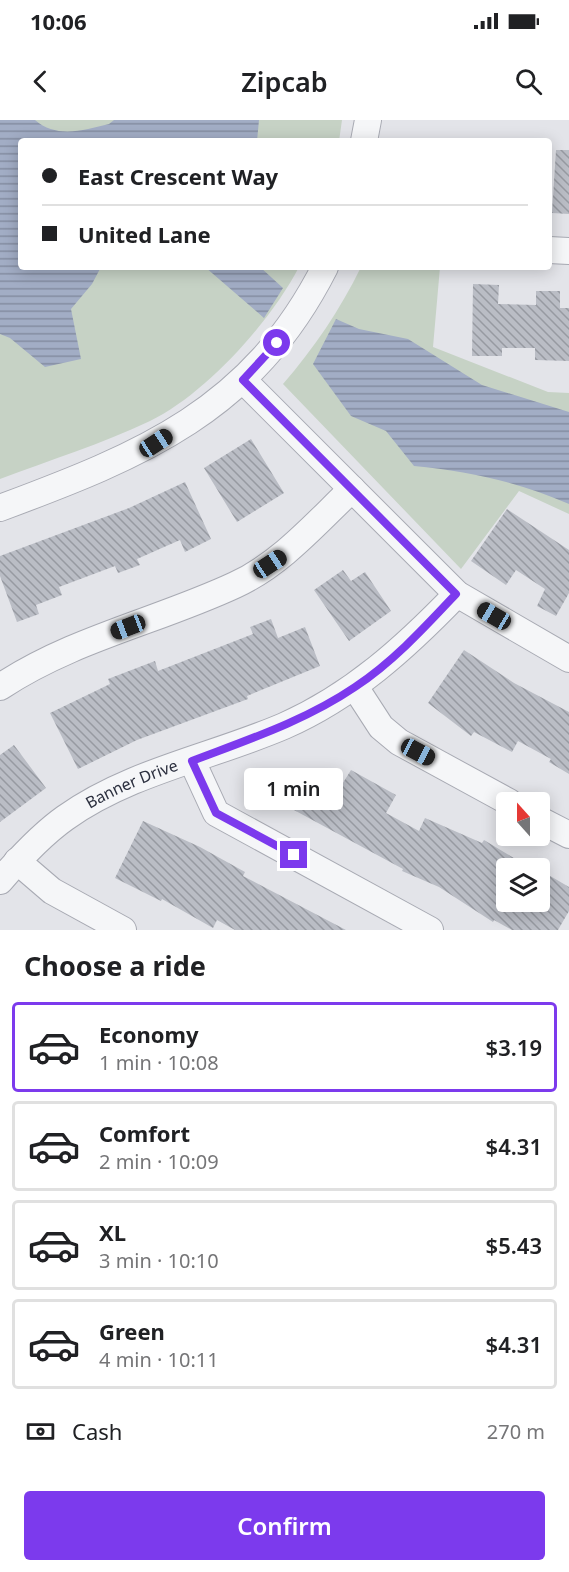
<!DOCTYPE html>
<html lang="en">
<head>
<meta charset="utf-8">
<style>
	:root { --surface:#fff; --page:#f2f2f2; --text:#202124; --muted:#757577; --line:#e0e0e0; --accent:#7c3aed }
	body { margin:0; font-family:"Noto Sans",sans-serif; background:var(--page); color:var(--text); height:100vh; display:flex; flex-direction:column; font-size:22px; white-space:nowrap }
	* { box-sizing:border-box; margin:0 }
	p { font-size:20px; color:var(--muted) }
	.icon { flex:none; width:33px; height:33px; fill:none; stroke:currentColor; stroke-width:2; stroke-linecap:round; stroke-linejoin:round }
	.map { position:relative; height:810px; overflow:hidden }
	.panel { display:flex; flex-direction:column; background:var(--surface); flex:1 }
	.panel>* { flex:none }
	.top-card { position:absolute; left:18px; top:18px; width:534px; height:132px; border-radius:6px; box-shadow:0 3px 15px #0003; display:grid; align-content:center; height:132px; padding:0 24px; background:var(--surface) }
	.needle { width:39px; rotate:339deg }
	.buttons { position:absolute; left:496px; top:672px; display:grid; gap:12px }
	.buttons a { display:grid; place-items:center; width:54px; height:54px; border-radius:6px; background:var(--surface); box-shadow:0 3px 15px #0003; font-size:30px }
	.end { position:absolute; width:27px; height:27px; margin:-14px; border:8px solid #7c3aed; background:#fff; box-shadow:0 0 0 3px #fff }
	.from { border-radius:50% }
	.bubble { position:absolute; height:42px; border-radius:6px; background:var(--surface); box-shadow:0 3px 15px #0003; font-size:20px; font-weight:600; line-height:42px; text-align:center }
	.car { position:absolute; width:18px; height:36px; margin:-18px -9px; border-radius:8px; box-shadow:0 0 4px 2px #0007; background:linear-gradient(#222 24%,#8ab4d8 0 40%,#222 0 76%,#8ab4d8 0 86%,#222 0) }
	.top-card b { display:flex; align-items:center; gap:21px; height:57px; font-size:22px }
	.top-card b+b { border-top:2px solid var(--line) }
	.top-card i { width:15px; height:15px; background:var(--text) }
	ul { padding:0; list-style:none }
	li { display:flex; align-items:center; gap:18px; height:90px; margin:0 12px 9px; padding:0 12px; border:3px solid var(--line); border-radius:6px }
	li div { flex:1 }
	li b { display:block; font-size:22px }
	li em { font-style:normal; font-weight:600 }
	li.on { border-color:var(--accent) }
	li>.icon { width:54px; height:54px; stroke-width:1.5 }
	h2 { padding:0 24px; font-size:27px; line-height:72px }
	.pay { display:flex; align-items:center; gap:15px; height:66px; padding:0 24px; font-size:22px }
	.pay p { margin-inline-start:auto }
	.primary-button { display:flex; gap:12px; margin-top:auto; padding:12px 24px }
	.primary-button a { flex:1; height:69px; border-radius:6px; background:var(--accent); color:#fff; font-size:24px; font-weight:600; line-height:69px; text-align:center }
	.status { display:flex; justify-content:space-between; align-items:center; height:42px; padding:0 30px; background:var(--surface); direction:ltr }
	.status svg { height:16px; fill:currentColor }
	header { display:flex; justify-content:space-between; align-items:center; height:78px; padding:0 24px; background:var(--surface); font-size:27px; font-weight:600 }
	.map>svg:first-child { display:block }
</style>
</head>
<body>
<div class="status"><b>10:06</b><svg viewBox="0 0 49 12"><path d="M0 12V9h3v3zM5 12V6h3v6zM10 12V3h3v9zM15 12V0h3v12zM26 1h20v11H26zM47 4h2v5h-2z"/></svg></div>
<header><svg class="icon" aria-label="back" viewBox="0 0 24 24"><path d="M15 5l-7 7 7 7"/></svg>Zipcab<svg class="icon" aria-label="search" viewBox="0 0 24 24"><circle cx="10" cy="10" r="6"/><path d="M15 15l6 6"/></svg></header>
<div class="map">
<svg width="569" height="810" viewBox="0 0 569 810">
	<defs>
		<pattern id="water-rules" width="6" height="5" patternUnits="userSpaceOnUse" patternTransform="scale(1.5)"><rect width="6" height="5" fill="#a2adc5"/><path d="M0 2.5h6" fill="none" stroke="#848da1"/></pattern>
		<pattern id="building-back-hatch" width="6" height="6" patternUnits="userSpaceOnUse" patternTransform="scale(1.5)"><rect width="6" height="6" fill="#babdc5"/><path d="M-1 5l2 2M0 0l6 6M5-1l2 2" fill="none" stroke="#979aa1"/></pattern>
	</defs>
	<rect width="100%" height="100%" fill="#e3e4e9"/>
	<!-- green -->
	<path fill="#c6d2c5" d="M0,0H342L339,21H21V147H299C271,201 206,274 150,301C102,324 50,340 0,359Z
		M361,147H440L433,227L548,272L569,273V394L519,371L461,449L283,264C314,228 340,190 361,147Z"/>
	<!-- water -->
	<path fill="url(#water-rules)" d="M0,0H35C57,19 84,10 109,4L114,0H259L257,21H21V147H101L92,164L71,189L81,239L45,247L10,218L0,214Z
		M205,147H260L283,168L264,198Z
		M336,199L359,209L408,219L482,265L569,292V384C518,362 469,351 414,346L386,311L351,296L313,244Z"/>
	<!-- building -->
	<path fill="url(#building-back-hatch)" d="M556,30H569V94L552,93Z
		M473,164L499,165L498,184L536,185V171H560V188H569V241L535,240V228H502V236H472Z
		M251,319L284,373L237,402L204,348Z
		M185,362L211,419L185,432L180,420L137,439L140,445L118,453L115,446L59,467L62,475L36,485L39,494L17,502L0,456V436L129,388Z
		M507,389L569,430V473L556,496L537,486L545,469L516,450L506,465L471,441Z
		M343,450L351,461L365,452L391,491L349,521L314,470Z
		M271,499L278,518L305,507L320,546L247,576L248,579L137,620L78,649L50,593L110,564L108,559L155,541L158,551L253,514L250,507Z
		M464,530L514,563L569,592V654L549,642L551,639L518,621L512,632L474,612L471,616L428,583Z
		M14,625L46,668L0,702V635Z
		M351,650L396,675L386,693L419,711L425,698L482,723L484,720L530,748H507V782H540V750L569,767V791L558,810H512L494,800L493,802L439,767L402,751L403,749L294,690L317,651L341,666Z
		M143,701L200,727L245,752L243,756L346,810H235L217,800L213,808L162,779L161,781L115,758Z"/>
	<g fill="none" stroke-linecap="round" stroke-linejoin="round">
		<defs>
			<g id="minor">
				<path d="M364,21L368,0"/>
				<path d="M549,130L569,131"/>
				<path d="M243,260L457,474L569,539"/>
				<path d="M0,388C142,335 252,291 325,147"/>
				<path d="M0,567C72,519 158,501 235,465C281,444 316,403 352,369"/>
				<path d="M355,567L381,607L399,622L509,682"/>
				<path d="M192,641L216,693L430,810"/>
				<path d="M540,700L569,715"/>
				<path d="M17,741L52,771L123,810"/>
				<path id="s1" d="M0,761C19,739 41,715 65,698C129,652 212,637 284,606C352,576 405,528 457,474"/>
			</g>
		</defs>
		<!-- minor casing -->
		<use href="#minor" stroke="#a8aab3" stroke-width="28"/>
		<!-- minor -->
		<use href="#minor" stroke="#f5f6f8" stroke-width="26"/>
	</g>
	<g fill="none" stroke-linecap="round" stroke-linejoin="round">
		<!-- route -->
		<path stroke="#7c3aed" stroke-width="8" d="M277,223L243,260L456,474C425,507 393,542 355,567C305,601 247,620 192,641L216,693L294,735"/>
	</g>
	<g text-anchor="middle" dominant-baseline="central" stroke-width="6" stroke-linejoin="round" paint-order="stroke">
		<!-- street labels -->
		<g font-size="16" fill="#2c303f" stroke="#f2f3f7">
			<text stroke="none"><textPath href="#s1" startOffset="166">Banner Drive</textPath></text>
		</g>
	</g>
</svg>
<div class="buttons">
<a><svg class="needle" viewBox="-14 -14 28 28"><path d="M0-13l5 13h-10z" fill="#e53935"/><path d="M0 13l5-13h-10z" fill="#757577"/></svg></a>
<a><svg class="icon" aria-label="layers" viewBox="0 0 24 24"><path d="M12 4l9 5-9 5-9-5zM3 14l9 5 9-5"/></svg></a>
</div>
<i class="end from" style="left:277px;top:223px"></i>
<i class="end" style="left:294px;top:735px"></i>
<div class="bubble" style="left:244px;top:648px;width:99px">1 min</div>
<i class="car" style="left:156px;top:323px;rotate:57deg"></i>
<i class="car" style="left:270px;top:444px;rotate:57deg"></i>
<i class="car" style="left:494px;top:496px;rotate:300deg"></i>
<i class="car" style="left:128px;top:507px;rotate:249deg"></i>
<i class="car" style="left:418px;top:632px;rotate:118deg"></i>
<div class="top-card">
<b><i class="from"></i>East Crescent Way</b>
<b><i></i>United Lane</b>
</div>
</div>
<section class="panel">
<h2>Choose a ride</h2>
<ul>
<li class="on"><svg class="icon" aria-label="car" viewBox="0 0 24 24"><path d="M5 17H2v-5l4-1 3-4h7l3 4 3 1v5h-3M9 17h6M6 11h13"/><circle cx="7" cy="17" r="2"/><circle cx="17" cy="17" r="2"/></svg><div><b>Economy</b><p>1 min · 10:08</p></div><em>$3.19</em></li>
<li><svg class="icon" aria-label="car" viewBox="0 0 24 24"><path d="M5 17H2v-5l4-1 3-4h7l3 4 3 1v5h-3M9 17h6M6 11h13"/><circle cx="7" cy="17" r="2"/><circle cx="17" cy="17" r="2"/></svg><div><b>Comfort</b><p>2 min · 10:09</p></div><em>$4.31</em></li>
<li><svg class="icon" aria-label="car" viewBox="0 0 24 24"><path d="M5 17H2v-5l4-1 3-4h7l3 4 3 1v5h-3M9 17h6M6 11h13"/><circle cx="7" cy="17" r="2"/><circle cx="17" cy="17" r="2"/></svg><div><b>XL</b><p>3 min · 10:10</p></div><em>$5.43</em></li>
<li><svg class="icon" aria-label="car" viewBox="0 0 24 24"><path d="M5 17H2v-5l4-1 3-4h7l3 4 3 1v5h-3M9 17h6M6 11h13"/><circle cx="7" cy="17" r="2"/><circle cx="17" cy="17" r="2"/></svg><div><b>Green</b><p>4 min · 10:11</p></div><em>$4.31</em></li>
</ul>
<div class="pay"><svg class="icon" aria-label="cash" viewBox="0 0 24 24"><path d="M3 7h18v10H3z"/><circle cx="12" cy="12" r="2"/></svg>Cash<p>270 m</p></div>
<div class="primary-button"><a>Confirm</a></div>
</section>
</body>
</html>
